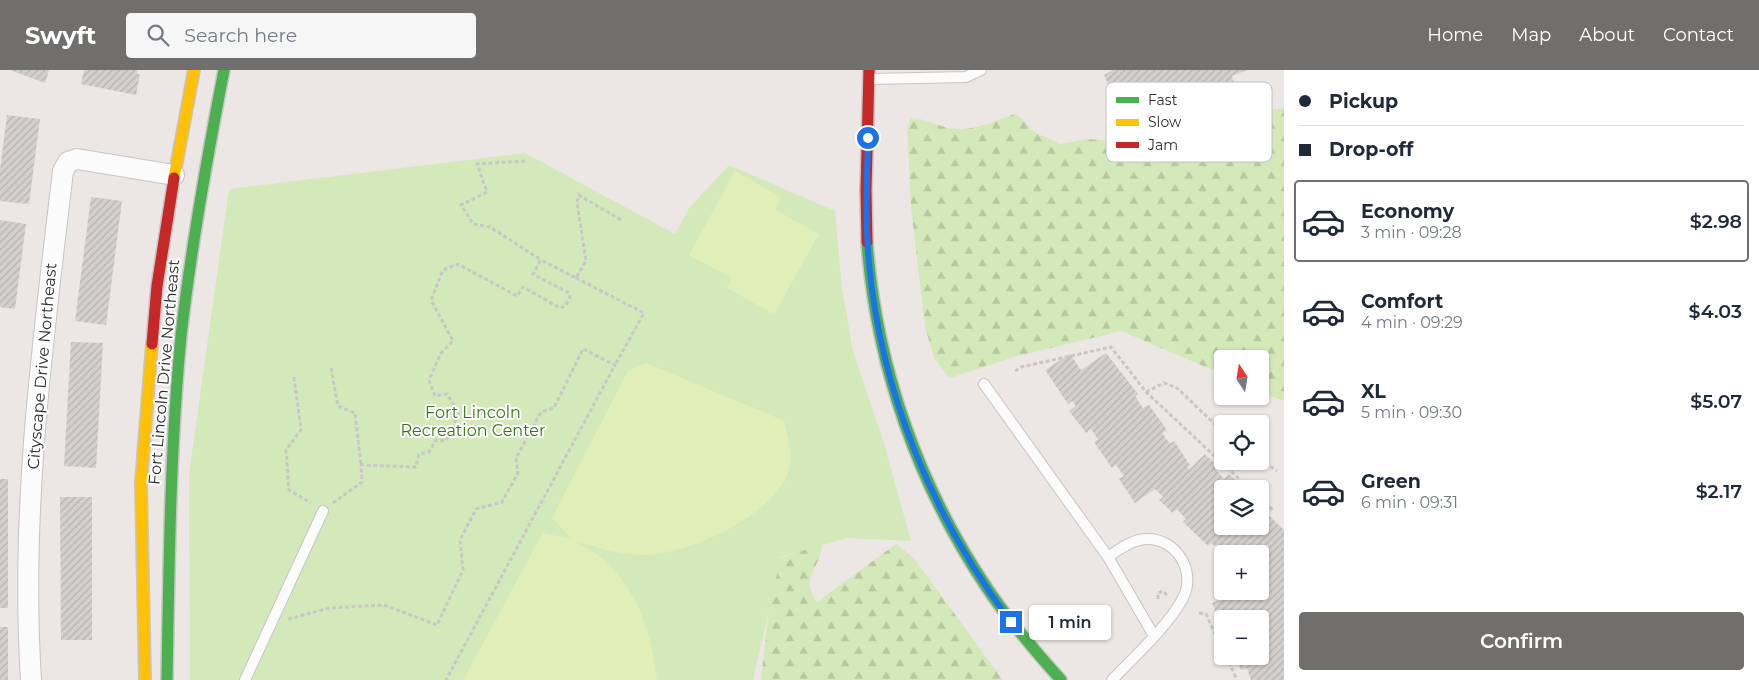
<!DOCTYPE html>
<html lang="en">
<head>
<meta charset="utf-8">
<style>
	:root { --surface:#fff; --page:#f6f6f7; --text:#1f2937; --muted:#747a83; --line:#e0e1e3; --accent:#706f6e }
	body { margin:0; font-family:Montserrat,sans-serif; background:var(--page); color:var(--text); height:100vh; display:flex; flex-direction:column; font-size:19px; white-space:nowrap }
	* { box-sizing:border-box; margin:0 }
	p { font-size:16px; color:var(--muted) }
	.icon { flex:none; width:28px; height:28px; fill:none; stroke:currentColor; stroke-width:2; stroke-linecap:round; stroke-linejoin:round }
	.map { position:relative; flex:1; overflow:hidden }
	.drawer { display:flex; flex-direction:column; background:var(--surface); width:475px }
	.drawer>* { flex:none }
	.top-card { display:grid; align-content:center; height:110px; padding:0 15px; background:var(--surface) }
	.needle { width:32px; rotate:348deg }
	.buttons { position:absolute; left:1214px; top:280px; display:grid; gap:10px }
	.buttons a { display:grid; place-items:center; width:55px; height:55px; border-radius:5px; background:var(--surface); box-shadow:0 1px 4px #0004; font-size:25px }
	.end { position:absolute; width:22px; height:22px; margin:-11px; border:6px solid #1a73e8; background:#fff; box-shadow:0 0 0 2px #fff }
	.from { border-radius:50% }
	.bubble { position:absolute; height:35px; border-radius:5px; background:var(--surface); box-shadow:0 1px 4px #0004; font-size:16px; font-weight:600; line-height:35px; text-align:center }
	.top-card b { display:flex; align-items:center; gap:18px; height:48px; font-size:19px }
	.top-card b+b { border-top:1px solid var(--line) }
	.top-card i { width:12px; height:12px; background:var(--text) }
	ul { padding:0; list-style:none }
	li { display:flex; align-items:center; gap:15px; height:82px; margin:0 10px 8px; padding:0 5px; border:2px solid transparent; border-radius:5px }
	li div { flex:1 }
	li b { display:block; font-size:19px }
	li em { font-style:normal; font-weight:600 }
	li.current { border-color:var(--accent) }
	li>.icon { width:45px; height:45px; stroke-width:1.5 }
	.primary-button { display:flex; gap:10px; margin-top:auto; padding:10px 15px }
	.primary-button a { flex:1; height:58px; border-radius:5px; background:var(--accent); color:#fff; font-size:20px; font-weight:600; line-height:58px; text-align:center }
	header { display:flex; align-items:center; gap:30px; box-sizing:border-box; height:70px; padding:0 25px; background:var(--accent); color:#fff }
	header strong { font-size:24px }
	nav { display:flex; gap:28px; margin-inline-start:auto; font-size:18px }
	.search { width:350px; height:45px; background:var(--page); display:flex; align-items:center; gap:12px; box-sizing:border-box; padding:0 18px; border-radius:5px; color:var(--muted); font-size:19px }
	main { display:flex; flex:1; min-height:0 }
	.map>svg:first-child { display:block }
</style>
</head>
<body>
<header>
<strong>Swyft</strong>
<div class="search"><svg class="icon" aria-label="search" viewBox="0 0 24 24"><circle cx="10" cy="10" r="6"/><path d="M15 15l6 6"/></svg>Search here</div>
<nav><a>Home</a><a>Map</a><a>About</a><a>Contact</a></nav>
</header>
<main>
<div class="map">
<svg width="1284" height="610" viewBox="0 0 1284 610">
	<defs>
		<pattern id="forest-firs" width="22" height="20" patternUnits="userSpaceOnUse" patternTransform="scale(1.25)"><rect width="22" height="20" fill="#d4e9ba"/><path d="M5 1l3.5 6h-7zM16 11l3.5 6h-7z" fill="#b6c8a0"/></pattern>
		<pattern id="building-hatch" width="6" height="6" patternUnits="userSpaceOnUse" patternTransform="scale(1.25)"><rect width="6" height="6" fill="#d3d0cd"/><path d="M-1 1l2-2M0 6l6-6M5 7l2-2" fill="none" stroke="#b5b3b0"/></pattern>
	</defs>
	<rect width="100%" height="100%" fill="#ece7e4"/>
	<!-- forest -->
	<path fill="url(#forest-firs)" d="M1284,38V331L1260,322V289H1222V304L1121,261L1014,287L950,308L935,290L925,257L911,137L907,57L911,48C928,48 941,59 957,59C977,60 997,50 1015,44L1022,49L1034,62L1060,74L1087,69L1146,73L1162,71L1176,66L1195,53L1205,51L1234,54L1270,40Z
		M822,473C822,500 798,504 817,532L896,474L913,487L1003,610H761L773,501L781,488Z"/>
	<!-- park -->
	<path fill="#d4e9ba" d="M525,83L675,164L689,138L729,95L835,141L842,218L853,281L884,373L911,471L847,468L781,487L753,610H190L189,404L229,119Z"/>
	<!-- pitch -->
	<path fill="#e2eeb7" d="M735,101L781,127L775,140L819,164L774,244L727,218L732,208L689,185Z
		M646,293L784,351C788,368 795,390 786,407C766,450 684,486 639,485C616,484 597,477 575,471C584,478 596,483 604,490C640,525 651,562 657,610H463L543,463L572,469L552,448L628,301Z"/>
	<!-- building -->
	<path fill="url(#building-hatch)" d="M10,0H49L45,13Z
		M84,0H138L137,4H140L136,25L81,14Z
		M1113,0H1247L1232,6L1234,12L1200,27L1198,22L1188,26L1187,23L1178,27L1180,32L1146,47L1144,42L1124,51L1107,17L1109,16L1104,5Z
		M7,45L40,49L29,134L0,131V100Z
		M91,127L122,131L106,255L75,251Z
		M0,150L26,154L15,239L0,237Z
		M71,272L103,273L96,398L64,396Z
		M1106,283L1138,324L1135,326L1143,338L1149,335L1167,360L1162,363L1170,374L1174,371L1190,395L1187,397L1189,400L1205,384L1218,397L1216,400L1224,409L1229,404L1245,419H1222V456H1260V437L1284,460V610H1251L1247,598L1241,600L1235,586H1260V549H1222V557L1212,533L1234,524L1233,521H1260V484H1222V490L1216,484L1219,480L1211,473L1208,476L1183,452L1186,449L1177,439L1173,443L1159,430L1163,427L1155,419L1135,433L1119,409L1124,406L1116,395L1112,398L1094,372L1098,369L1091,359L1086,363L1069,341L1076,336L1072,331L1068,334L1045,300L1070,284L1081,300Z
		M0,409H8V538H0Z
		M60,427H92V570H61Z
		M0,557H8V610H0Z"/>
	<g fill="none" stroke-linecap="round" stroke-linejoin="round">
		<defs>
			<path id="lane" d="M870,9L966,7L981,0
				M984,314L1108,487L1154,566
				M1108,487C1119,479 1132,470 1145,469C1176,467 1198,502 1182,530C1167,557 1134,587 1112,610
				M245,610L323,441"/>
			<path id="street" d="M31,610C20,439 43,270 63,101L68,92L77,89L174,105"/>
			<path id="fast" d="M867,172C876,296 918,415 987,518C1009,551 1035,581 1061,610
				M167,610C169,495 170,380 181,266C191,176 207,88 224,0"/>
			<path id="slow" d="M174,108L194,0
				M145,610L141,413L152,274"/>
			<path id="jam" d="M867,172L866,120L869,0
				M152,274L157,216L174,108"/>
		</defs>
		<!-- lane casing -->
		<use href="#lane" stroke="#c6c4c5" stroke-width="12"/>
		<!-- street casing -->
		<use href="#street" stroke="#c6c4c5" stroke-width="22"/>
		<!-- fast casing -->
		<use href="#fast" stroke="#c6c4c5" stroke-width="14"/>
		<!-- slow casing -->
		<use href="#slow" stroke="#c6c4c5" stroke-width="14"/>
		<!-- jam casing -->
		<use href="#jam" stroke="#c6c4c5" stroke-width="14"/>
		<!-- path -->
		<path stroke="#c8c7c7" stroke-width="3" stroke-dasharray="4 2.5" stroke-linecap="butt" d="M525,91L477,94L487,122L461,135L473,154L490,157L541,190
			M576,208L644,243L615,295
			M331,298L338,336L355,343L361,395
			M1015,301L1021,297L1111,277L1146,322L1250,419
			M294,307L301,360L286,380L289,420L311,433
			M1146,322L1164,313L1177,318L1222,361
			M1260,389L1277,401
			M1260,428L1273,440
			M333,433L362,412L361,395L416,397L419,384L429,382L436,370L446,371L459,343L447,324L435,326L429,310L441,283L453,271L431,230L443,200L458,194L517,226L523,217L560,238L565,236L570,228L569,223L533,204L541,190L576,208L586,191L577,132L579,125L621,150
			M1158,529V523L1163,521L1167,525
			M1199,543L1206,544L1222,579
			M288,549L330,538L384,535L437,555L463,500L460,470L476,439L502,432L518,403L516,388L541,342L554,338L583,279L615,295L446,610
			M1226,586L1237,610"/>
		<!-- lane -->
		<use href="#lane" stroke="#fcfbfb" stroke-width="10"/>
		<!-- street -->
		<use href="#street" stroke="#fcfbfb" stroke-width="20"/>
		<!-- fast -->
		<use href="#fast" stroke="#4caf50" stroke-width="11"/>
		<!-- slow -->
		<use href="#slow" stroke="#ffc107" stroke-width="11"/>
		<!-- jam -->
		<use href="#jam" stroke="#c62828" stroke-width="11"/>
	</g>
	<g fill="none" stroke-linecap="round" stroke-linejoin="round">
		<!-- route -->
		<path stroke="#1a73e8" stroke-width="6" d="M868,68C867,109 865,151 869,193C881,323 933,448 1011,552"/>
	</g>
	<g text-anchor="middle" dominant-baseline="central" stroke-width="4" stroke-linejoin="round" paint-order="stroke">
		<!-- street labels -->
		<g font-size="16" fill="#2e2e2e" stroke="#fff">
			<text transform="translate(42 296) rotate(-85)">Cityscape Drive Northeast</text>
			<text transform="translate(164 302) rotate(-85)">Fort Lincoln Drive Northeast</text>
		</g>
		<!-- park labels -->
		<g font-size="16" fill="#377514" stroke="#fff">
			<text x="473" y="342">Fort Lincoln<tspan x="473" dy="18">Recreation Center</tspan></text>
		</g>
	</g>
	<!-- legend -->
	<rect x="1106" y="12" width="166" height="80" rx="8" fill="#fff" stroke="#c0c0c0" stroke-width="1"/>
	<rect x="1116" y="27" width="23" height="6" fill="#4caf50"/>
	<rect x="1116" y="49" width="23" height="7" fill="#ffc107"/>
	<rect x="1116" y="72" width="23" height="6" fill="#c62828"/>
	<g font-size="14" fill="#2e2e2e">
		<text x="1148" y="35">Fast</text>
		<text x="1148" y="57">Slow</text>
		<text x="1148" y="80">Jam</text>
	</g>
</svg>
<div class="buttons">
<a><svg class="needle" viewBox="-14 -14 28 28"><path d="M0-13l5 13h-10z" fill="#e53935"/><path d="M0 13l5-13h-10z" fill="#747a83"/></svg></a>
<a><svg class="icon" aria-label="locate" viewBox="0 0 24 24"><circle cx="12" cy="12" r="6"/><path d="M12 2v4M12 18v4M2 12h4M18 12h4"/></svg></a>
<a><svg class="icon" aria-label="layers" viewBox="0 0 24 24"><path d="M12 4l9 5-9 5-9-5zM3 14l9 5 9-5"/></svg></a>
<a>+</a>
<a>−</a>
</div>
<i class="end from" style="left:868px;top:68px"></i>
<i class="end" style="left:1011px;top:552px"></i>
<div class="bubble" style="left:1029px;top:535px;width:82px">1 min</div>
</div>
<section class="drawer">
<div class="top-card">
<b><i class="from"></i>Pickup</b>
<b><i></i>Drop-off</b>
</div>
<ul>
<li class="current"><svg class="icon" aria-label="car" viewBox="0 0 24 24"><path d="M5 17H2v-5l4-1 3-4h7l3 4 3 1v5h-3M9 17h6M6 11h13"/><circle cx="7" cy="17" r="2"/><circle cx="17" cy="17" r="2"/></svg><div><b>Economy</b><p>3 min · 09:28</p></div><em>$2.98</em></li>
<li><svg class="icon" aria-label="car" viewBox="0 0 24 24"><path d="M5 17H2v-5l4-1 3-4h7l3 4 3 1v5h-3M9 17h6M6 11h13"/><circle cx="7" cy="17" r="2"/><circle cx="17" cy="17" r="2"/></svg><div><b>Comfort</b><p>4 min · 09:29</p></div><em>$4.03</em></li>
<li><svg class="icon" aria-label="car" viewBox="0 0 24 24"><path d="M5 17H2v-5l4-1 3-4h7l3 4 3 1v5h-3M9 17h6M6 11h13"/><circle cx="7" cy="17" r="2"/><circle cx="17" cy="17" r="2"/></svg><div><b>XL</b><p>5 min · 09:30</p></div><em>$5.07</em></li>
<li><svg class="icon" aria-label="car" viewBox="0 0 24 24"><path d="M5 17H2v-5l4-1 3-4h7l3 4 3 1v5h-3M9 17h6M6 11h13"/><circle cx="7" cy="17" r="2"/><circle cx="17" cy="17" r="2"/></svg><div><b>Green</b><p>6 min · 09:31</p></div><em>$2.17</em></li>
</ul>
<div class="primary-button"><a>Confirm</a></div>
</section>
</main>
</body>
</html>
